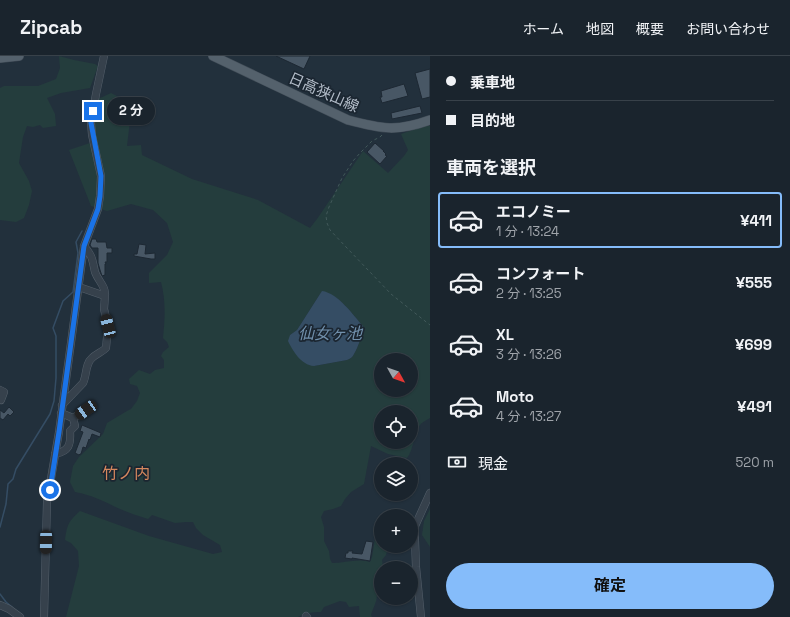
<!DOCTYPE html>
<html lang="ja">
<head>
<meta charset="utf-8">
<style>
	:root { --surface:#1a242d; --page:#232c35; --text:#f1f3f6; --muted:#9fa4aa; --line:#384149; --accent:#85bcfa }
	body { margin:0; font-family:"Space Grotesk","Noto Sans JP",sans-serif; background:var(--page); color:var(--text); height:100vh; display:flex; flex-direction:column; font-size:15px; white-space:nowrap }
	* { box-sizing:border-box; margin:0 }
	p { font-size:13px; color:var(--muted) }
	.icon { flex:none; width:22px; height:22px; fill:none; stroke:currentColor; stroke-width:2; stroke-linecap:round; stroke-linejoin:round }
	.map { position:relative; flex:1; overflow:hidden }
	.drawer { display:flex; flex-direction:column; background:var(--surface); width:360px }
	.drawer>* { flex:none }
	.hud { display:grid; align-content:center; height:88px; padding:0 16px; background:var(--surface) }
	.needle { width:26px; rotate:130deg }
	.buttons { position:absolute; left:374px; top:297px; display:grid; gap:8px }
	.buttons a { display:grid; place-items:center; width:44px; height:44px; border-radius:50%; background:var(--surface); box-shadow:0 1px 3px #0004,0 0 0 1px var(--line); font-size:20px }
	.end { position:absolute; width:18px; height:18px; margin:-9px; border:5px solid #1a73e8; background:#fff; box-shadow:0 0 0 2px #fff }
	.from { border-radius:50% }
	.bubble { position:absolute; height:28px; border-radius:14px; background:var(--surface); box-shadow:0 1px 3px #0004,0 0 0 1px var(--line); font-size:13px; font-weight:700; line-height:28px; text-align:center }
	.car { position:absolute; width:12px; height:24px; margin:-12px -6px; border-radius:5px; box-shadow:0 0 3px 1px #0007; background:linear-gradient(#222 24%,#8ab4d8 0 40%,#222 0 76%,#8ab4d8 0 86%,#222 0) }
	.hud b { display:flex; align-items:center; gap:14px; height:38px; font-size:15px }
	.hud b+b { border-top:1px solid var(--line) }
	.hud i { width:10px; height:10px; background:var(--text) }
	ul { padding:0; list-style:none }
	li { display:flex; align-items:center; gap:12px; height:56px; margin:0 8px 6px; padding:0 8px; border:2px solid transparent; border-radius:4px }
	li div { flex:1 }
	li b { display:block; font-size:15px }
	li em { font-style:normal; font-weight:700 }
	li.current { border-color:var(--accent) }
	li>.icon { width:36px; height:36px; stroke-width:1.5 }
	h2 { padding:0 16px; font-size:18px; line-height:48px }
	.pay { display:flex; align-items:center; gap:10px; height:44px; padding:0 16px; font-size:15px }
	.pay p { margin-inline-start:auto }
	.button { display:flex; gap:8px; margin-top:auto; padding:8px 16px }
	.button a { flex:1; height:46px; border-radius:24px; background:var(--accent); color:#111; font-size:16px; font-weight:700; line-height:46px; text-align:center }
	header { display:flex; align-items:center; gap:24px; box-sizing:border-box; height:56px; padding:0 20px; background:var(--surface); border-bottom:1px solid var(--line) }
	header strong { font-size:19px }
	nav { display:flex; gap:22px; margin-inline-start:auto; font-size:14px }
	main { display:flex; flex:1; min-height:0 }
	.map>svg:first-child { display:block }
</style>
</head>
<body>
<header>
<strong>Zipcab</strong>
<nav><a>ホーム</a><a>地図</a><a>概要</a><a>お問い合わせ</a></nav>
</header>
<main>
<div class="map">
<svg width="430" height="561" viewBox="0 0 430 561">
	<rect width="100%" height="100%" fill="#22303c"/>
	<!-- green -->
	<path fill="#243d3d" fill-rule="evenodd" d="M59,0L74,4L95,8L98,10L90,32L61,37L47,42L55,58L56,70L43,72L40,69L33,71L27,70L23,81L19,107L29,125L32,135L29,149L24,162L16,166L0,164V32L4,30H38L56,23L60,12Z
		M111,37L132,48L127,90L141,89L142,99L192,123L258,144L310,172L317,163L363,95L388,117L404,100L408,94L401,78L424,70H430V362C427,364 422,366 420,369C413,379 414,393 407,402L388,398L371,390L364,428L351,436L345,443L341,450L333,453L324,455L321,461L324,471V485L329,495L330,503L332,507C345,507 357,502 370,506L372,501L375,483H379L381,486V490H384L387,495L386,499L382,504L383,512H381V516L374,529C380,543 375,546 371,559L372,561H360L359,550L349,551L346,546L340,545L324,551L321,556C313,556 305,557 298,561H66L79,510L78,495L71,487L65,484C67,468 69,465 80,455L149,480L213,498L222,496L220,489L203,479L196,472L193,466H186L175,467L152,459L148,463C139,460 129,457 120,453C105,446 92,439 75,436L70,426L73,410L79,401L103,378L107,367L127,355L131,353L137,345L140,337L137,330L130,328L129,323L139,314L150,318L155,314L164,312V304L161,300L163,296L169,291L167,286L163,282C165,262 166,245 161,226L149,227V217L167,199L173,186L167,167L153,154L131,148L107,155L91,150L69,94L96,85L93,69L97,59L98,43ZM322,236C338,237 353,259 363,270C363,277 358,292 354,298C353,301 350,303 347,304L314,310L290,279L297,274L320,238ZM381,304H411V334H381ZM381,356H411V386H381Z
		M430,453V491L422,479L424,465Z"/>
	<!-- water -->
	<path fill="#354d64" d="M322,235C338,237 353,259 363,270C363,277 358,292 354,298C353,301 350,303 347,304L314,310C301,309 293,295 288,285L290,279L297,274L320,238Z"/>
	<g fill="none" stroke-linecap="round" stroke-linejoin="round">
		<!-- stream -->
		<path stroke="#354d64" stroke-width="1.5" d="M0,471L6,448L8,428L13,423L16,413L50,358L54,345L56,322V280L53,272L63,245L73,236L78,197L76,186L82,175
			M0,538L6,546L12,551"/>
	</g>
	<!-- building -->
	<path fill="#485765" stroke="#1d2833" d="M276,0H310L304,13Z
		M430,13V41L422,43L415,17Z
		M404,28L408,40L382,47L380,41H382L381,35Z
		M420,50L422,57L392,63L391,57Z
		M375,87L384,95H383L386,98L385,99L387,100L380,108L367,96Z
		M92,183H96L97,186H106L107,192H112V197H107V206H105L106,208H105V219L102,220L100,214L98,207V192H92L90,189Z
		M139,188L146,189L145,198L155,197V203H151L134,200V198H137Z
		M9,351L14,356L10,360L8,358L3,364L0,362V354L4,357Z
		M82,369L101,377L100,381L92,378L90,384L89,383L86,392L83,391L81,398H80L79,399L75,397L83,376L80,375Z
		M366,485L373,486L370,505L352,502V503L345,502L346,497H348V495H353L352,497L362,498Z"/>
	<g fill="none" stroke-linecap="round" stroke-linejoin="round">
		<defs>
			<path id="minor" d="M84,190C93,201 92,203 95,216C98,225 106,230 105,240
				M0,334L4,336L1,344
				M62,349L83,327C87,319 85,308 92,302C96,298 102,296 106,292L108,270L104,253L105,240L79,231
				M73,362L86,354
				M55,398C69,395 71,389 70,375L75,370L73,362L61,357
				M0,549L9,553L20,561
				M306,560L307,561
				M44,561L47,446L59,376L84,190L98,153L100,140L101,120L92,79L91,67L96,38L104,0
				M421,561L416,511L415,484V470L430,437"/>
			<path id="major" d="M213,0L348,64C382,73 397,76 430,64
				M0,2L19,0"/>
		</defs>
		<!-- minor casing -->
		<use href="#minor" stroke="#545f6a" stroke-width="8"/>
		<!-- major casing -->
		<use href="#major" stroke="#424d58" stroke-width="10"/>
		<!-- path -->
		<path stroke="#42595a" stroke-width="1" stroke-dasharray="3 3" stroke-linecap="butt" d="M382,79L380,81L372,85L360,97L353,105L342,122L329,151L326,160L327,167L330,174L347,192L391,238L430,269"/>
		<!-- minor -->
		<use href="#minor" stroke="#36414c" stroke-width="7"/>
		<!-- major -->
		<use href="#major" stroke="#54616c" stroke-width="9"/>
	</g>
	<g fill="none" stroke-linecap="round" stroke-linejoin="round">
		<!-- route -->
		<path stroke="#1a73e8" stroke-width="5" d="M50,434L59,376L84,190L98,153L100,140L101,120L91,67L93,55"/>
	</g>
	<g text-anchor="middle" dominant-baseline="central" stroke-width="3.5" stroke-linejoin="round" paint-order="stroke">
		<!-- street labels -->
		<g font-size="15" fill="#b2bcc8" stroke="#1b2631">
			<text transform="translate(324 36) rotate(24)">日高狭山線</text>
		</g>
		<!-- water labels -->
		<g font-size="16" font-style="italic" fill="#7190ac" stroke="#1b2631">
			<text x="330" y="277">仙女ヶ池</text>
		</g>
		<!-- neighbourhood labels -->
		<g font-size="16" fill="#d6885e" stroke="#1b2631">
			<text x="126" y="417">竹ノ内</text>
		</g>
	</g>
</svg>
<div class="buttons">
<a><svg class="needle" viewBox="-14 -14 28 28"><path d="M0-13l5 13h-10z" fill="#e53935"/><path d="M0 13l5-13h-10z" fill="#9fa4aa"/></svg></a>
<a><svg class="icon" aria-label="locate" viewBox="0 0 24 24"><circle cx="12" cy="12" r="6"/><path d="M12 2v4M12 18v4M2 12h4M18 12h4"/></svg></a>
<a><svg class="icon" aria-label="layers" viewBox="0 0 24 24"><path d="M12 4l9 5-9 5-9-5zM3 14l9 5 9-5"/></svg></a>
<a>+</a>
<a>−</a>
</div>
<i class="end from" style="left:50px;top:434px"></i>
<i class="end" style="left:93px;top:55px"></i>
<div class="bubble" style="left:107px;top:41px;width:48px">2 分</div>
<i class="car" style="left:108px;top:270px;rotate:346deg"></i>
<i class="car" style="left:86px;top:354px;rotate:236deg"></i>
<i class="car" style="left:46px;top:486px;rotate:181deg"></i>
</div>
<section class="drawer">
<div class="hud">
<b><i class="from"></i>乗車地</b>
<b><i></i>目的地</b>
</div>
<h2>車両を選択</h2>
<ul>
<li class="current"><svg class="icon" aria-label="car" viewBox="0 0 24 24"><path d="M5 17H2v-5l4-1 3-4h7l3 4 3 1v5h-3M9 17h6M6 11h13"/><circle cx="7" cy="17" r="2"/><circle cx="17" cy="17" r="2"/></svg><div><b>エコノミー</b><p>1 分 · 13:24</p></div><em>¥411</em></li>
<li><svg class="icon" aria-label="car" viewBox="0 0 24 24"><path d="M5 17H2v-5l4-1 3-4h7l3 4 3 1v5h-3M9 17h6M6 11h13"/><circle cx="7" cy="17" r="2"/><circle cx="17" cy="17" r="2"/></svg><div><b>コンフォート</b><p>2 分 · 13:25</p></div><em>¥555</em></li>
<li><svg class="icon" aria-label="car" viewBox="0 0 24 24"><path d="M5 17H2v-5l4-1 3-4h7l3 4 3 1v5h-3M9 17h6M6 11h13"/><circle cx="7" cy="17" r="2"/><circle cx="17" cy="17" r="2"/></svg><div><b>XL</b><p>3 分 · 13:26</p></div><em>¥699</em></li>
<li><svg class="icon" aria-label="car" viewBox="0 0 24 24"><path d="M5 17H2v-5l4-1 3-4h7l3 4 3 1v5h-3M9 17h6M6 11h13"/><circle cx="7" cy="17" r="2"/><circle cx="17" cy="17" r="2"/></svg><div><b>Moto</b><p>4 分 · 13:27</p></div><em>¥491</em></li>
</ul>
<div class="pay"><svg class="icon" aria-label="cash" viewBox="0 0 24 24"><path d="M3 7h18v10H3z"/><circle cx="12" cy="12" r="2"/></svg>現金<p>520 m</p></div>
<div class="button"><a>確定</a></div>
</section>
</main>
</body>
</html>
